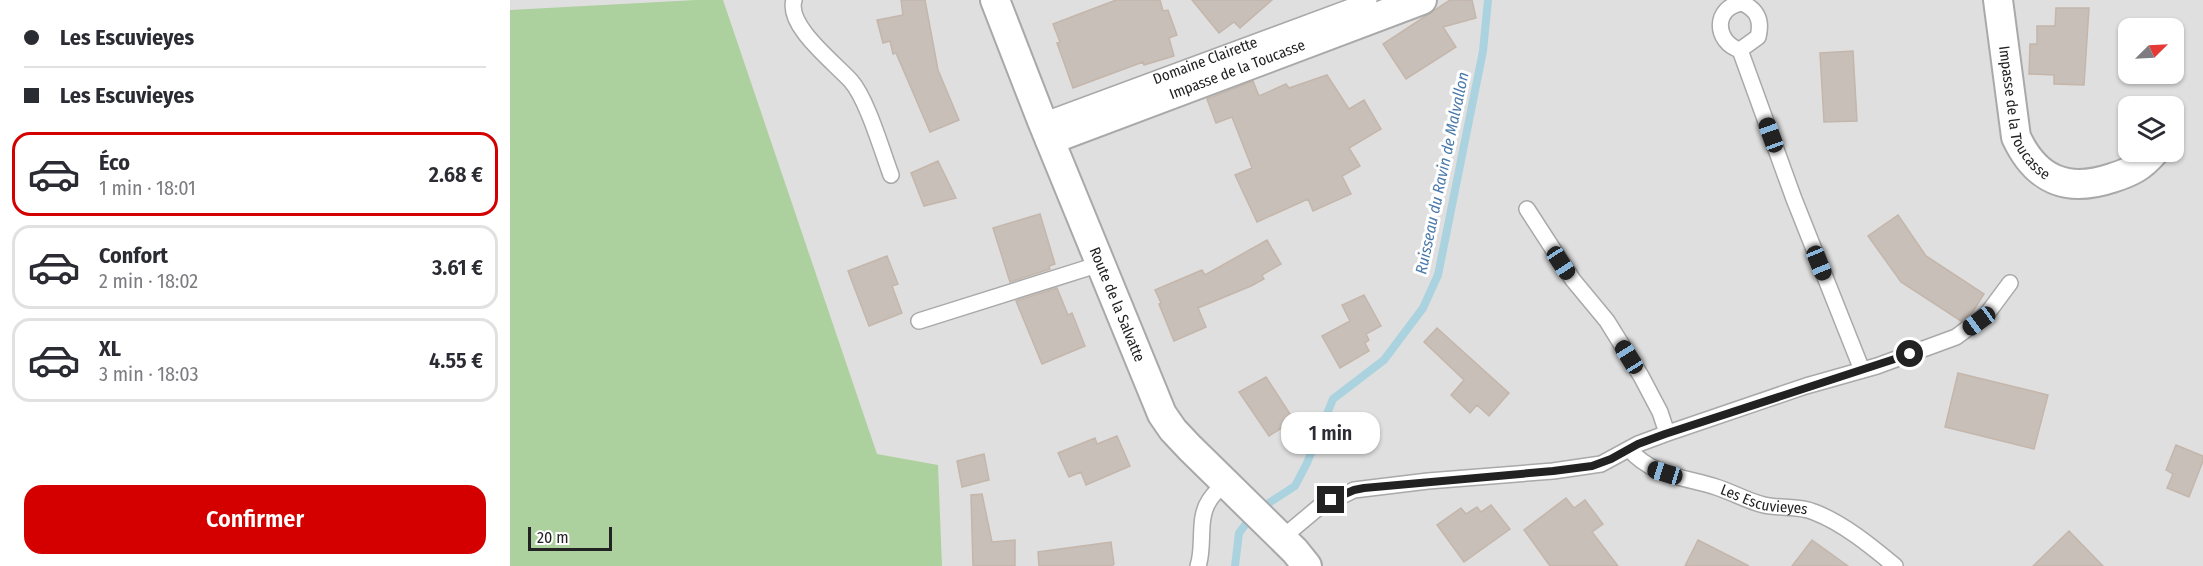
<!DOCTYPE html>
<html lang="fr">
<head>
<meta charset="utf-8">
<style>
	:root { --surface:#fff; --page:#f7f7f7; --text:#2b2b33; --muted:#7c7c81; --line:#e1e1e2; --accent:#d40000 }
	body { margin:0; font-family:"Fira Sans Condensed",sans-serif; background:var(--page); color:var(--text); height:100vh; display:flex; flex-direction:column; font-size:22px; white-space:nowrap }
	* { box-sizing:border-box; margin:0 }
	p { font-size:20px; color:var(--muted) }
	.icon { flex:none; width:33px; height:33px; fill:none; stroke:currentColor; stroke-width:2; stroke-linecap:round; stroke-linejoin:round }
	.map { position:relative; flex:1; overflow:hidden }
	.side { display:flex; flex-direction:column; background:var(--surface); width:510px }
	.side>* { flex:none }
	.guide { display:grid; align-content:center; height:132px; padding:0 24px; background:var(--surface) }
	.needle { width:39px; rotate:66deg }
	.tools { position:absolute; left:1608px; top:18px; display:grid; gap:12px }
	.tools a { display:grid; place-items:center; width:66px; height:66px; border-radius:12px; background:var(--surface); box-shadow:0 2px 4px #0004; font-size:30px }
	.scale { position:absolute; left:18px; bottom:15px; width:84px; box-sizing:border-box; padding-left:6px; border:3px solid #222; border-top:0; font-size:16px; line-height:21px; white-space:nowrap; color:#222; -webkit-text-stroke:4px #fff; paint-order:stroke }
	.end { position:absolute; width:27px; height:27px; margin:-14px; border:8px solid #222; background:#fff; box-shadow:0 0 0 3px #fff }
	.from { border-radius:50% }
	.bubble { position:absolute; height:42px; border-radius:18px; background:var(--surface); box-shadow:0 2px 4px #0004; font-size:20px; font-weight:600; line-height:42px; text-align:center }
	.car { position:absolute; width:18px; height:36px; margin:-18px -9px; border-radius:8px; box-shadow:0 0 4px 2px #0007; background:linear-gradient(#222 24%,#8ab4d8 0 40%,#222 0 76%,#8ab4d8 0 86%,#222 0) }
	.guide b { display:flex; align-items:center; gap:21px; height:57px; font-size:22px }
	.guide b+b { border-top:2px solid var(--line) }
	.guide i { width:15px; height:15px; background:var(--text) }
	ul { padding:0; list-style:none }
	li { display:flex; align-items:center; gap:18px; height:84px; margin:0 12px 9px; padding:0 12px; border:3px solid var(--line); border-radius:18px }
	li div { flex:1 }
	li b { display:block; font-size:22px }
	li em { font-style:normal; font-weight:600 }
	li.selected { border-color:var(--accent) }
	li>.icon { width:54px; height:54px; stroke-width:1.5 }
	.button { display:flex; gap:12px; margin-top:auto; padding:12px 24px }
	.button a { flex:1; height:69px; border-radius:18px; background:var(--accent); color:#fff; font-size:24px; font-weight:600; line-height:69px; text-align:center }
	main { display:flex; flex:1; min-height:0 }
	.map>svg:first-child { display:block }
</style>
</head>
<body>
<main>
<section class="side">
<div class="guide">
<b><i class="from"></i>Les Escuvieyes</b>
<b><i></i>Les Escuvieyes</b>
</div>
<ul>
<li class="selected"><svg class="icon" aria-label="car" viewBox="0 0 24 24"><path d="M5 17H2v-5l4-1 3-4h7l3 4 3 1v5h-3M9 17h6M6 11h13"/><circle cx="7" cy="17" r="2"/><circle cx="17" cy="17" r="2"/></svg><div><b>Éco</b><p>1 min · 18:01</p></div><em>2.68 €</em></li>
<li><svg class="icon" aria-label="car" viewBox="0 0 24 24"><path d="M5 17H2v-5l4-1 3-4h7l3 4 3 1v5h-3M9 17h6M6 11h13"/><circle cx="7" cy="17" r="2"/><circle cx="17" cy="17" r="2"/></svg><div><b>Confort</b><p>2 min · 18:02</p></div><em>3.61 €</em></li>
<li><svg class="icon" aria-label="car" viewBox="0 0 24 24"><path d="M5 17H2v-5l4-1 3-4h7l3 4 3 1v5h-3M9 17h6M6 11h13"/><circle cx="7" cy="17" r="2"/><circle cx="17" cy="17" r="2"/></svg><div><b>XL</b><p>3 min · 18:03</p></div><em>4.55 €</em></li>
</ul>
<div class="button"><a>Confirmer</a></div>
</section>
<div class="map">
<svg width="1693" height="566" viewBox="0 0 1693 566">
	<rect width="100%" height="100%" fill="#f2efe9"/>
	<!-- residential -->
	<path fill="#e0dfdf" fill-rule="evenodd" d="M0,0H1693V566H0ZM1618,28H1664V74H1618ZM1618,106H1664V152H1618Z"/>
	<!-- forest -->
	<path fill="#add19e" d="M186,0H213L367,454L428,465L432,566H0V10Z"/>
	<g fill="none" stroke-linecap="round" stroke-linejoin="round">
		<!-- stream -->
		<path stroke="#aad3df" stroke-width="8" d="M725,566L729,533L745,512L785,486L797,463L823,399L874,360L913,308L928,275L973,51L978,0"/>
	</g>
	<!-- building -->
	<path fill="#c7bfb8" stroke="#c4b6ab" stroke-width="1.5" d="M391,0H415L428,70L449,120L420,132L386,53L383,54L380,41L373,43L367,20L393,15Z
		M606,0H650L653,11L658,10L667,35L659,38L664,56L634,65L633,62L563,88L547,43L550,42L543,24Z
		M682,0H762L730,28L724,22L709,33Z
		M940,0H962L966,18L933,27L946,47L896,79L873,44Z
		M1546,8H1579L1574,85L1544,84V75L1519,74L1520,44H1527V26H1545Z
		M1343,51L1347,121L1314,122L1310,53Z
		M817,75L839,109L854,100L871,129L839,148L850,166L832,176L841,194L803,211L798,199L747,222L725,175L742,168L722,117L706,123L697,99L743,81L749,96L776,84L779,88Z
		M428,161L446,198L414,206L401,173Z
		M530,214L545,264L539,266L540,269L500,282L483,228Z
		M1388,215L1416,256L1474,294L1462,313L1451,321L1391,282L1358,236Z
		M757,240L771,264L752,275L754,279L741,286L688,308L696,327L664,341L649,304L651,303L645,290L692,270L695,275Z
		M377,256L388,284L382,286L392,313L359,326L338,271Z
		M547,288L558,315L562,313L575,346L532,364L506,301Z
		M854,295L871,326L856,334L859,340L855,343L859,351L830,368L812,336L840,321L832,305Z
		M927,328L999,393L979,416L967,405L960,413L941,395L954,380L914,342Z
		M1448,373L1538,395L1524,449L1435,427Z
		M756,377L784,420L759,436L729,392Z
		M607,436L620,466L576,485L571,472L559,477L548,453L585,438L587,444Z
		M1666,445L1693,456V461L1679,497L1657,488L1663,474L1656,470Z
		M474,454L479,480L452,487L447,461Z
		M472,494L482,542L505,540V566H463L461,495Z
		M1056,498L1064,508L1075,500L1093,524L1082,532L1108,566H1040L1014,530Z
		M981,505L1000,529L954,562L927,525L951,508L956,514L967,507L971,512Z
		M1559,531L1593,566H1523Z
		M1188,540L1239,566H1175Z
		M1302,540L1338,566H1282Z
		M601,542L604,564L602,566H529L528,552Z"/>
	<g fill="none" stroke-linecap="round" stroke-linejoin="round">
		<defs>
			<g id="service">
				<path d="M284,0C276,26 325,63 341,81C357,99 372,151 381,175"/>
				<path d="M1230,50C1204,42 1203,7 1232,3C1248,10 1252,21 1248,37L1230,50L1284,199L1352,370"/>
				<path id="s1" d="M532,121L859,0"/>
				<path d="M1017,209L1063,280L1097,321L1131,376L1150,412L1157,433"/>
				<path d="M409,321L590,264"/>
				<path id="s2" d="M1119,449C1142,476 1174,477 1206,487C1222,492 1237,501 1254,505C1271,509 1288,505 1304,512C1333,523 1361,546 1385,566"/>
				<path d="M772,538L809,507L844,490L918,481L1043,471L1091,464L1128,444L1155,434L1296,386L1367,366L1446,337L1477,314L1500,283"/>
				<path d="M688,566C695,546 687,519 699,501C703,494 710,488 715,482"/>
			</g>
			<g id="minor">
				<path id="s3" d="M485,0L532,121L652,414L663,430L680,448L785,551L797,566"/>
				<path id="s4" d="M1488,0L1506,137C1526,180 1557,193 1602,178C1621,172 1631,167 1644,152"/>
				<path id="s5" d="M540,140L912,0"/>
			</g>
		</defs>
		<!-- service casing -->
		<use href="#service" stroke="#a9a9a9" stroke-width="18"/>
		<!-- minor casing -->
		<use href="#minor" stroke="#a9a9a9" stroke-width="32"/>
		<!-- service -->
		<use href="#service" stroke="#fff" stroke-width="15"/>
		<!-- minor -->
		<use href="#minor" stroke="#fff" stroke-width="28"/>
	</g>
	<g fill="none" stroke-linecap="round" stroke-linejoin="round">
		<!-- route -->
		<path stroke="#222" stroke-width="8" d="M821,500L844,490L854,488L1043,471L1082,466L1101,459L1128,444L1155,434L1400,354"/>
	</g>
	<g text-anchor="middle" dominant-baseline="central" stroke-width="6" stroke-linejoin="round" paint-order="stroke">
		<!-- street labels -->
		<g font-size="15" fill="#222" stroke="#fff">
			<text stroke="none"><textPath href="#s1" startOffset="174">Domaine Clairette</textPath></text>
			<text stroke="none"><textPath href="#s5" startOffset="200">Impasse de la Toucasse</textPath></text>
			<text stroke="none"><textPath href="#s4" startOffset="118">Impasse de la Toucasse</textPath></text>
			<text stroke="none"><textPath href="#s3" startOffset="328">Route de la Salvatte</textPath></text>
			<text stroke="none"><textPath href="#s2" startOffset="147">Les Escuvieyes</textPath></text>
		</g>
		<!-- water labels -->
		<g font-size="16" font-style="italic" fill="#4a7aab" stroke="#fff">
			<text transform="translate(932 173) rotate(-78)">Ruisseau du Ravin de Malvallon</text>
		</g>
	</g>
</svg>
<div class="tools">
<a><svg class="needle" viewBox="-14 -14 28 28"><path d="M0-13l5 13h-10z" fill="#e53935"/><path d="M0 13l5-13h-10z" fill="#7c7c81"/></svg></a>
<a><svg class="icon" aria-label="layers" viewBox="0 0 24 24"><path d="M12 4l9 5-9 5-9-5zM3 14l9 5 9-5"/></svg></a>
</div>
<div class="scale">20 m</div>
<i class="end from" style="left:1400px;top:354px"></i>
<i class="end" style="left:821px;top:500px"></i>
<div class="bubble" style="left:771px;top:412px;width:99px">1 min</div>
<i class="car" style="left:1261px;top:135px;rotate:340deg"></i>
<i class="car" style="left:1051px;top:263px;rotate:147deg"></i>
<i class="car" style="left:1309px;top:263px;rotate:158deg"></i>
<i class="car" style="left:1469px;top:321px;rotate:234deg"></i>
<i class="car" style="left:1119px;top:357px;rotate:328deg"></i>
<i class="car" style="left:1155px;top:473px;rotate:287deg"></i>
</div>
</main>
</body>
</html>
